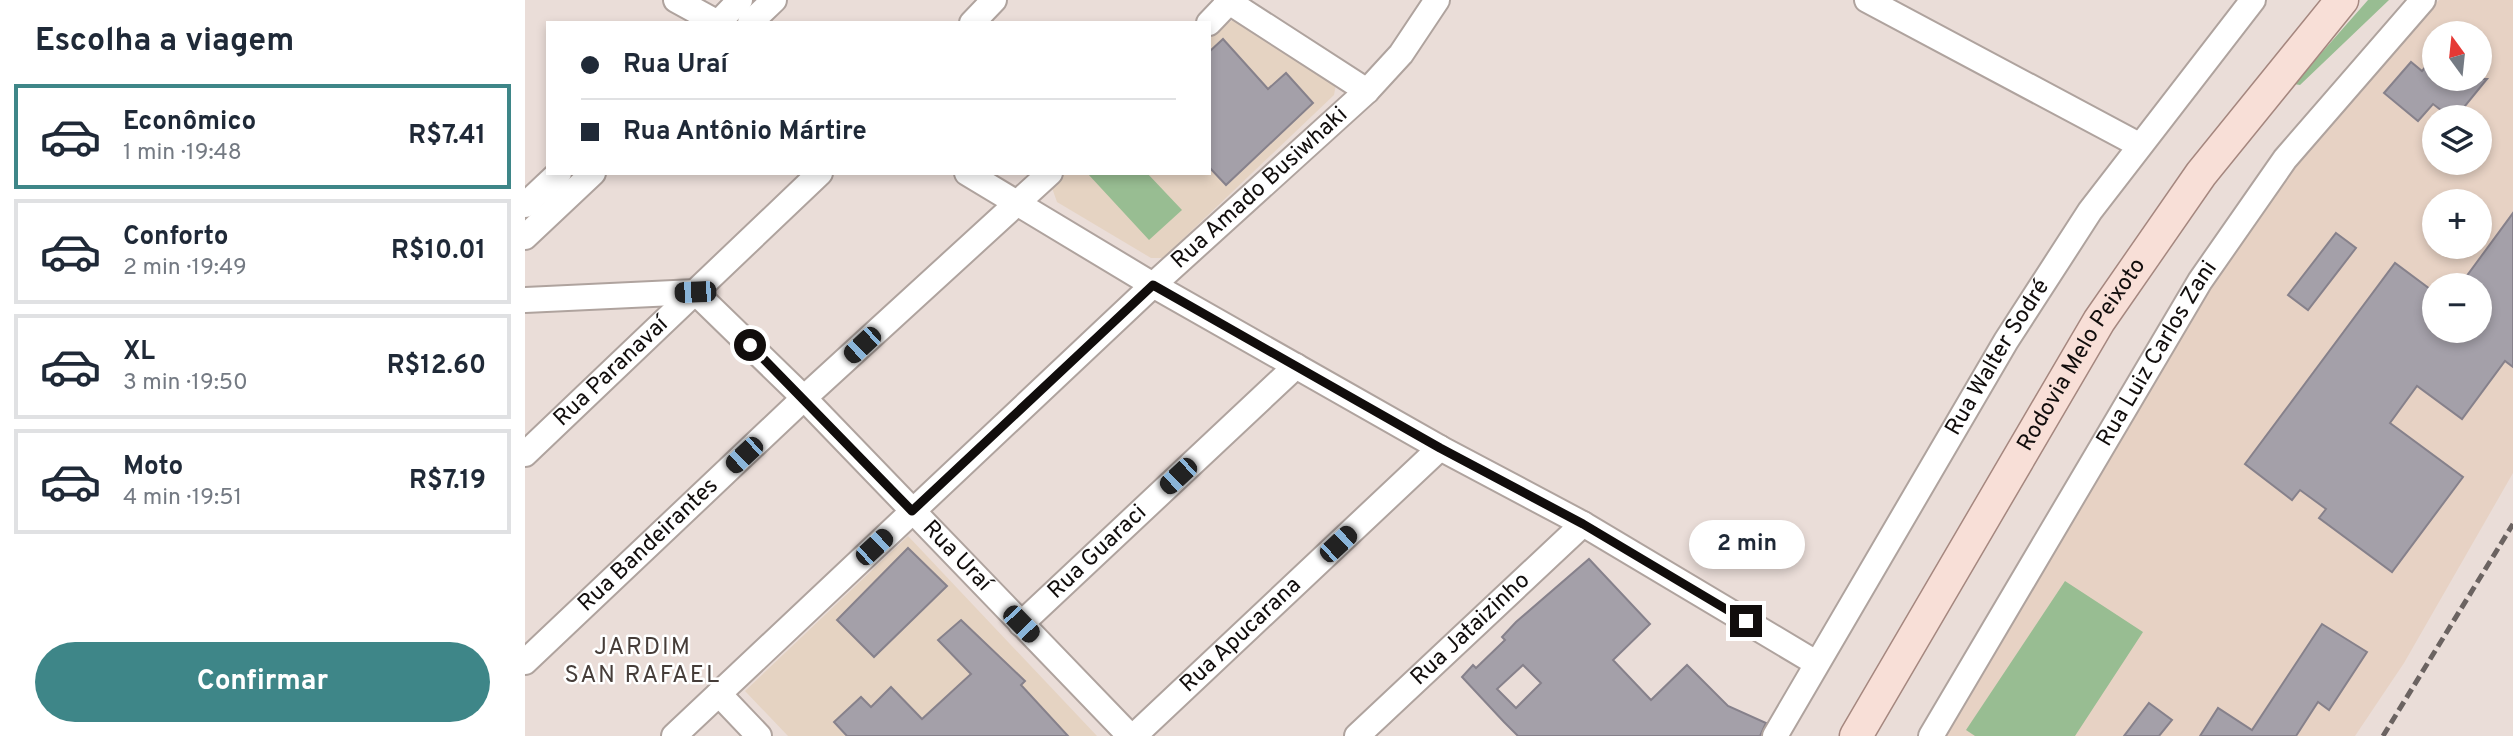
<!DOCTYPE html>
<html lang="pt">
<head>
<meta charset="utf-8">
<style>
	:root { --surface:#fff; --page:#f6f6f7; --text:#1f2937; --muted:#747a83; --line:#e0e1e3; --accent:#3e8688 }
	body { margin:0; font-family:Overpass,sans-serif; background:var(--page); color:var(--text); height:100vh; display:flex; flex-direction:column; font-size:26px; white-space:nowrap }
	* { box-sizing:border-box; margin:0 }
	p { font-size:23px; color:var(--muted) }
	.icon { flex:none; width:38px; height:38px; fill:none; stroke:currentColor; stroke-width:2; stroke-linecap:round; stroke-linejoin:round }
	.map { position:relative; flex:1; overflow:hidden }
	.panel { display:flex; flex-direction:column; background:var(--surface); width:525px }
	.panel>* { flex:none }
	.top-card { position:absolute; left:21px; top:21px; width:665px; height:154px; border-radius:0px; box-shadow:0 4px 10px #0003; display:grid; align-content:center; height:154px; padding:0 35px; background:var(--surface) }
	.needle { width:46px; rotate:345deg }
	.fabs { position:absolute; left:1897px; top:21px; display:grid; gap:14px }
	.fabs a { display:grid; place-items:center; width:70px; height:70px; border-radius:50%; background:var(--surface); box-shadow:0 4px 10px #0003; font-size:35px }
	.end { position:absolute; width:32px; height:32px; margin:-16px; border:9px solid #110d0c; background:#fff; box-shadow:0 0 0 4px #fff }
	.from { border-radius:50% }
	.bubble { position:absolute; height:49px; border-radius:24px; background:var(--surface); box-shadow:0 4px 10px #0003; font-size:23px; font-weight:700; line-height:49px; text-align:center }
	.car { position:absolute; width:21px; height:42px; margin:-21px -10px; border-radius:9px; box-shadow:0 0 5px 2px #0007; background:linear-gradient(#222 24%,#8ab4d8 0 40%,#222 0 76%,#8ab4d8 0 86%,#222 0) }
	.top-card b { display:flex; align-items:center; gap:24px; height:66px; font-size:26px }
	.top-card b+b { border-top:2px solid var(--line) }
	.top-card i { width:18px; height:18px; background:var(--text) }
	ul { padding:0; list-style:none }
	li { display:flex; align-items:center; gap:21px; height:105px; margin:0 14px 10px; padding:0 21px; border:4px solid var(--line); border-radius:0px }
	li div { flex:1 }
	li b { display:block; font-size:26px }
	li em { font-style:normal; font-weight:700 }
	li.on { border-color:var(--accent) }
	li>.icon { width:63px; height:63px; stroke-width:1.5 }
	h2 { padding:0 35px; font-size:32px; line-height:84px }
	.cta { display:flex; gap:14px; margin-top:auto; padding:14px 35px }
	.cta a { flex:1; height:80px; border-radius:42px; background:var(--accent); color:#fff; font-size:28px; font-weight:700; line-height:80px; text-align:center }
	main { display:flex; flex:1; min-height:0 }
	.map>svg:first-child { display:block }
</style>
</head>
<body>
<main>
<section class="panel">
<h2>Escolha a viagem</h2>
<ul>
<li class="on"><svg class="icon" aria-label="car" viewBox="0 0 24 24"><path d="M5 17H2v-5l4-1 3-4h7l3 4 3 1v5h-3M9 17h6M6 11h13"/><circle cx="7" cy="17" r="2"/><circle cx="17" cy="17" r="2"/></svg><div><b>Econômico</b><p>1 min · 19:48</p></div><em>R$7.41</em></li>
<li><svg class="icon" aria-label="car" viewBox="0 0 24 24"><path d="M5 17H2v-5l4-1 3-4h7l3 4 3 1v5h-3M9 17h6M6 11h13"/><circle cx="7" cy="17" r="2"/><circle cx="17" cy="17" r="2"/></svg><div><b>Conforto</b><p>2 min · 19:49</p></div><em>R$10.01</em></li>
<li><svg class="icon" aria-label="car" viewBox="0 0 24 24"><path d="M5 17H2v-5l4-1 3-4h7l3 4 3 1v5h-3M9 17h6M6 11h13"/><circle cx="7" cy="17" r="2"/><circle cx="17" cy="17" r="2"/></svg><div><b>XL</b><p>3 min · 19:50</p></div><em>R$12.60</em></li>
<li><svg class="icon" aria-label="car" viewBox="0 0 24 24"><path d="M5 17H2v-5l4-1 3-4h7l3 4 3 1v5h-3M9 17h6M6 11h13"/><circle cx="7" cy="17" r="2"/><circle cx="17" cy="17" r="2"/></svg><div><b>Moto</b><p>4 min · 19:51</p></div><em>R$7.19</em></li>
</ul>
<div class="cta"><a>Confirmar</a></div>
</section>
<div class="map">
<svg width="1988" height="736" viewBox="0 0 1988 736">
	<rect width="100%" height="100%" fill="#eaddd8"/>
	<!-- industrial -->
	<path fill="#e7d2c4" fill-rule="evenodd" d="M1914,0H1988V473L1879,663L1830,736H1421L1727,220L1764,170ZM1909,33H1955V79H1909ZM1909,117H1955V163H1909ZM1909,201H1955V247H1909ZM1909,285H1955V331H1909Z"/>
	<!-- education -->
	<path fill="#e5d3c2" d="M708,20L812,79L809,95L638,258H626L532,202L526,185L539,173H684V35Z
		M383,536L572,736H263L220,691Z"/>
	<!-- green -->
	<path fill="#98bd92" d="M1843,0H1864L1775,85L1769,84Z
		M622,173L657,210L624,240L563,174Z
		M1540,581L1618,632L1550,736H1450L1441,730Z"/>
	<!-- building -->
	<path fill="#a4a0a9" stroke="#86818b" stroke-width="2" fill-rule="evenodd" d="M698,39L743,89L761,73L788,103L701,185L684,167V52Z
		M1909,57V79H1962L1931,117H1925L1908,104L1893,121L1859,93L1886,62L1897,71Z
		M1988,213V367L1980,361L1937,419L1892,386L1865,423L1938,477L1867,572L1794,518L1801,509L1775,490L1767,500L1720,464L1870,263L1909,292V331H1955V285L1941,277Z
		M1811,233L1831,248L1783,310L1763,295Z
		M383,548L422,586L349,657L312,620Z
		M1064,559L1125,624L1088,660L1126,700L1162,665L1203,706L1241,723L1235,736H993L979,722L937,677L948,665L951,668L980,640L977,637L991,622ZM998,665L1016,683L991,708L972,689Z
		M436,620L500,681L496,685L543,736H322L309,722L336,697L346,707L366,687L397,719L446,674L413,640Z
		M1797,624L1842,652L1804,710L1793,702L1771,736H1675L1693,708L1727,730Z
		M1624,703L1647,720L1634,736H1599Z"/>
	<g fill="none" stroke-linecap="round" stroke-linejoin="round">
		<defs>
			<g id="minor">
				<path d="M151,0L193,23L215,0"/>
				<path d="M701,0L842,91"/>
				<path d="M1342,0L1614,145"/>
				<path d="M225,23L249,0"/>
				<path d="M447,23L469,0"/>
				<path d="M684,23L706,0"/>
				<path d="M442,173L628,285L915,448L1058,524L1291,663"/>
				<path d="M0,205L34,173"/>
				<path d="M0,237L68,173"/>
				<path id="s1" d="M0,300L170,292L279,398L605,736"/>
				<path id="s2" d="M0,454L295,173"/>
				<path id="s3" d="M496,624L771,366"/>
				<path id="s4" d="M0,662L279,398L525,173"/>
				<path d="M194,694L234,736"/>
				<path id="s5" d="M149,736L628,285L842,91L876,54L912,0"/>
				<path id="s6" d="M609,736L915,448"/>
				<path id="s7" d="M832,736L1058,524"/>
				<path id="s8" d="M1250,736L1481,341L1565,211L1728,0"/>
				<path id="s9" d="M1406,736L1675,281L1760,159L1898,0"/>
			</g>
			<g id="major">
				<path id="s10" d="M1331,736L1574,321L1676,174L1817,0"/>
			</g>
		</defs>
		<!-- minor casing -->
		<use href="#minor" stroke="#afa39e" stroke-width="28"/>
		<!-- major casing -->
		<use href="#major" stroke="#a5877f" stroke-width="35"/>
		<!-- minor -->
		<use href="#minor" stroke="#fff" stroke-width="24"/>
		<!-- major -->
		<use href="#major" stroke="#f8dfd7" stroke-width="32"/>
		<!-- rail -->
		<path stroke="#6b6361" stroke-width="5" stroke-dasharray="10 5" stroke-linecap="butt" d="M1858,736L1988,524"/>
	</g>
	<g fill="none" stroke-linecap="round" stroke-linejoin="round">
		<!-- route -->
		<path stroke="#110d0c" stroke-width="9" d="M225,345L387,511L628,285L915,448L1058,524L1221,621"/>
	</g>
	<g text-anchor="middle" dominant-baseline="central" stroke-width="5" stroke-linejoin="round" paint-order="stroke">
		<!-- street labels -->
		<g font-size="23" fill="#110d0c" stroke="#fff">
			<text stroke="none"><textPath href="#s5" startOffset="802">Rua Amado Busiwhaki</textPath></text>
			<text stroke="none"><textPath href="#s9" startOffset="444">Rua Luiz Carlos Zani</textPath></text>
			<text stroke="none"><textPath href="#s10" startOffset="443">Rodovia Melo Peixoto</textPath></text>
			<text stroke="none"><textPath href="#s8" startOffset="439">Rua Walter Sodré</textPath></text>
			<text stroke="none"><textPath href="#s2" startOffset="119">Rua Paranavaí</textPath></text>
			<text stroke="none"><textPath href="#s4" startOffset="170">Rua Bandeirantes</textPath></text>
			<text stroke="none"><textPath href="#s3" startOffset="105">Rua Guaraci</textPath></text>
			<text stroke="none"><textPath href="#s1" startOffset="542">Rua Uraí</textPath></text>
			<text stroke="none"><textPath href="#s7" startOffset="156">Rua Jataizinho</textPath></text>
			<text stroke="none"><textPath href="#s6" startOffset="147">Rua Apucarana</textPath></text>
		</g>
		<!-- neighbourhood labels -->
		<g font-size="24" letter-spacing="2" fill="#463d39" stroke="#fff">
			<text x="118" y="648">JARDIM<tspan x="118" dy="28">SAN RAFAEL</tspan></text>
		</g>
	</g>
</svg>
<div class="fabs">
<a><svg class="needle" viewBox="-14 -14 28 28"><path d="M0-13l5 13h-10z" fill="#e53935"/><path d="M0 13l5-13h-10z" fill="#747a83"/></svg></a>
<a><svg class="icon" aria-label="layers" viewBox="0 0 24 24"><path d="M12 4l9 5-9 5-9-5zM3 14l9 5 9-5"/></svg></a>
<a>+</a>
<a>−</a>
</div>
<i class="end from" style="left:225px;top:345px"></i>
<i class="end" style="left:1221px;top:621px"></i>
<div class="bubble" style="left:1164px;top:520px;width:116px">2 min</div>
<i class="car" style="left:170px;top:292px;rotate:268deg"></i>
<i class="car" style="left:337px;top:345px;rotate:227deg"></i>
<i class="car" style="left:219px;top:455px;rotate:227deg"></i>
<i class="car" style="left:653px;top:476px;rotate:227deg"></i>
<i class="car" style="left:813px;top:544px;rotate:47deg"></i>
<i class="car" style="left:349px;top:547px;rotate:47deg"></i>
<i class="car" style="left:496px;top:624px;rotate:136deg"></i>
<div class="top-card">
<b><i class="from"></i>Rua Uraí</b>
<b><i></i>Rua Antônio Mártire</b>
</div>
</div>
</main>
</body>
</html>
